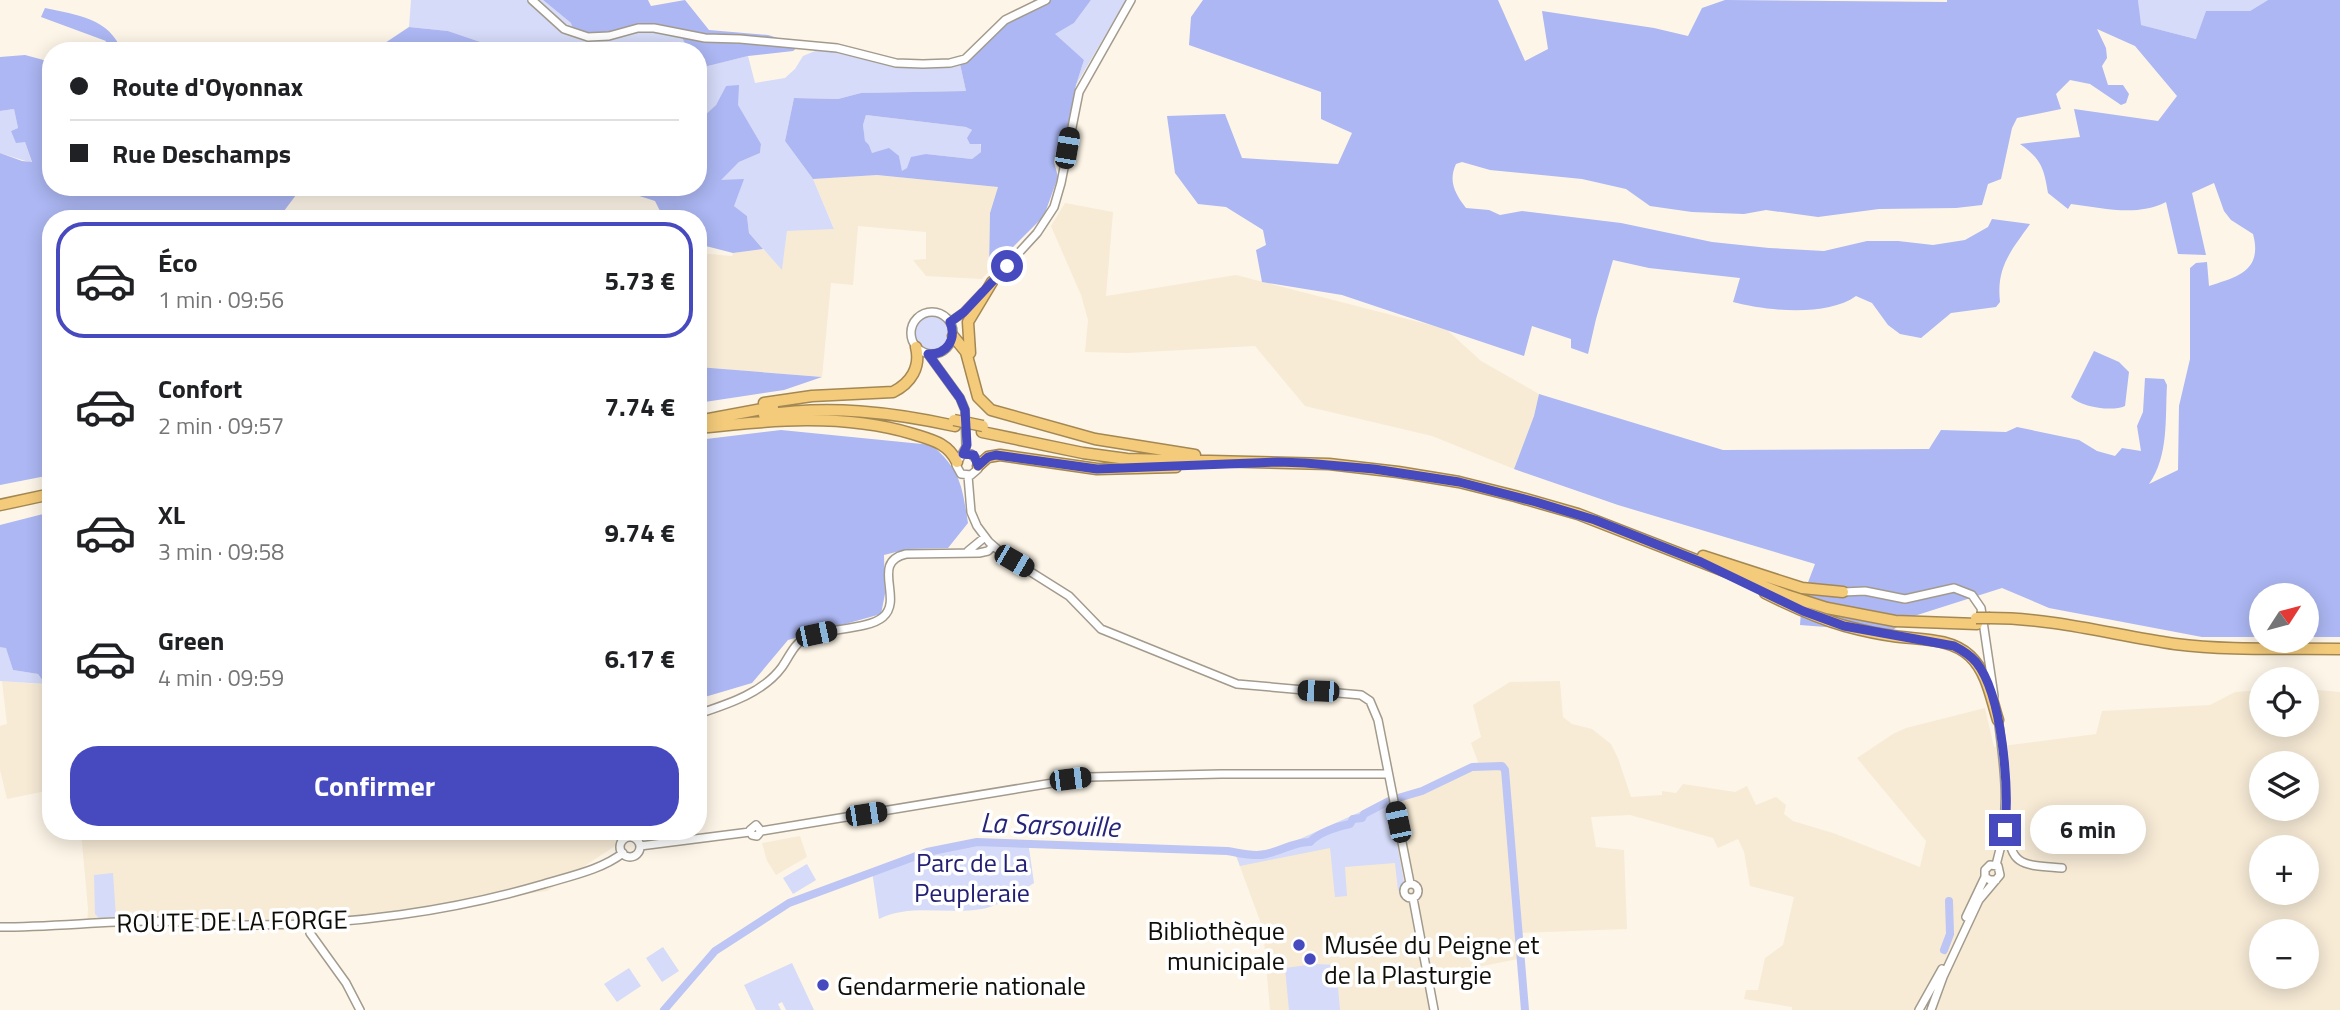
<!DOCTYPE html>
<html lang="fr">
<head>
<meta charset="utf-8">
<style>
	:root { --surface:#fff; --page:#f6f6f6; --text:#202124; --muted:#757577; --line:#e0e0e0; --accent:#474abf }
	body { margin:0; font-family:"Titillium Web",sans-serif; background:var(--page); color:var(--text); height:100vh; display:flex; flex-direction:column; font-size:26px; white-space:nowrap }
	* { box-sizing:border-box; margin:0 }
	p { font-size:23px; color:var(--muted) }
	.icon { flex:none; width:38px; height:38px; fill:none; stroke:currentColor; stroke-width:2; stroke-linecap:round; stroke-linejoin:round }
	.map { position:relative; flex:1; overflow:hidden }
	.panel { position:absolute; left:42px; top:210px; width:665px; height:630px; display:flex; flex-direction:column; background:var(--surface); border-radius:28px; box-shadow:0 4px 18px #0003 }
	.panel>* { flex:none }
	.guide { position:absolute; left:42px; top:42px; width:665px; height:154px; border-radius:28px; box-shadow:0 4px 18px #0003; display:grid; align-content:center; height:154px; padding:0 28px; background:var(--surface) }
	.needle { width:46px; rotate:54deg }
	.controls { position:absolute; left:2249px; top:583px; display:grid; gap:14px }
	.controls a { display:grid; place-items:center; width:70px; height:70px; border-radius:50%; background:var(--surface); box-shadow:0 4px 18px #0003; font-size:35px }
	.end { position:absolute; width:32px; height:32px; margin:-16px; border:9px solid #474abf; background:#fff; box-shadow:0 0 0 4px #fff }
	.from { border-radius:50% }
	.bubble { position:absolute; height:49px; border-radius:24px; background:var(--surface); box-shadow:0 4px 18px #0003; font-size:23px; font-weight:700; line-height:49px; text-align:center }
	.car { position:absolute; width:21px; height:42px; margin:-21px -10px; border-radius:9px; box-shadow:0 0 5px 2px #0007; background:linear-gradient(#222 24%,#8ab4d8 0 40%,#222 0 76%,#8ab4d8 0 86%,#222 0) }
	.guide b { display:flex; align-items:center; gap:24px; height:66px; font-size:26px }
	.guide b+b { border-top:2px solid var(--line) }
	.guide i { width:18px; height:18px; background:var(--text) }
	ul { padding:12px 0 0; list-style:none }
	li { display:flex; align-items:center; gap:21px; height:116px; margin:0 14px 10px; padding:0 14px; border:4px solid transparent; border-radius:28px }
	li div { flex:1 }
	li b { display:block; font-size:26px }
	li em { font-style:normal; font-weight:700 }
	li.selected { border-color:var(--accent) }
	li>.icon { width:63px; height:63px; stroke-width:1.5 }
	.action { display:flex; gap:14px; margin-top:auto; padding:14px 28px }
	.action a { flex:1; height:80px; border-radius:28px; background:var(--accent); color:#fff; font-size:28px; font-weight:700; line-height:80px; text-align:center }
	.map>svg:first-child { display:block }
</style>
</head>
<body>
<div class="map">
<svg width="2340" height="1010" viewBox="0 0 2340 1010">
	<rect width="100%" height="100%" fill="#fdf5e7"/>
	<!-- built -->
	<path fill="#f7ebd6" fill-rule="evenodd" d="M877,175L998,187L990,213L989,271L982,279L926,276L913,260L926,259V232L858,226L853,285L831,283L822,377L698,367V253L732,256L733,253L763,249L782,269L787,231L834,228L813,179Z
		M1065,203L1113,212L1106,296L1236,275L1446,329L1481,361L1539,394L1534,416L1514,469L1432,436L1305,406L1255,346L1128,353L1085,352L1088,320L1081,295L1051,226Z
		M2,681L51,685V790L7,799L0,770V726L7,724Z
		M1560,681L1563,717L1572,724L1592,729L1611,744L1618,758L1631,797L1662,795V791L1676,793L1683,784L1735,792L1747,786L1756,805L1776,797L1786,805L1784,814L1793,821L1833,833L1920,867L1926,841L1857,758L1893,734L1906,728L1985,708L1994,747L2096,734L2102,711L2210,705L2235,692L2261,690V724H2306L2307,689L2340,692V1010H1792V1007L1744,999L1746,990H1758L1765,958L1783,945L1794,897L1750,886L1744,852L1738,839L1718,848L1713,838L1630,815L1591,817L1596,847L1624,850L1627,929L1516,933L1518,959L1428,977L1434,1010H1270L1263,929L1235,853L1251,856L1271,852L1389,799L1419,793L1456,772L1479,765L1471,743L1481,737L1473,705L1510,682ZM2261,763H2306V808H2261ZM2261,847H2306V892H2261ZM2261,931H2306V976H2261Z
		M81,831H622L621,842L547,891L306,923L87,927L88,909Z
		M800,836L807,857L776,875L767,861L762,843Z"/>
	<!-- green -->
	<path fill="#d5dbf8" d="M411,0H543L571,23L681,35L688,51H507L448,31L409,27Z
		M1091,0H1126L1076,85L1084,60L1054,34L1074,23Z
		M2138,0H2268L2250,11H2206L2197,39L2140,25Z
		M820,49L893,66L960,64L966,91L861,93L838,99L794,98L785,141L813,179L834,229L787,231L782,270L749,233L747,216L734,206L720,180L739,162L760,153L761,144L726,86L716,105L702,119L698,116V61L704,67L748,56L755,83L785,78L795,69L803,56Z
		M14,109L18,128L11,131L25,142L32,163L0,153V111Z
		M866,115L966,127C976,131 982,141 981,152L972,159L926,154L902,172L899,156L879,152L872,153L869,145L865,142L863,125Z
		M934,314L946,322L950,334L945,346C924,362 901,336 919,320C925,314 927,319 934,314Z
		M0,647H6L13,670L38,674L45,684L0,681Z
		M1389,799L1404,882L1398,891L1395,863L1345,867L1347,896L1335,897L1330,848L1240,866L1235,853L1251,856L1271,852Z
		M977,842L1000,843L1029,848L1034,883C1018,893 1000,906 981,909C946,915 911,903 879,919L872,871L927,852Z
		M807,864L816,880L793,894L783,878Z
		M113,873L116,917L99,918L95,914L94,875Z
		M663,947L679,971L662,982L646,958Z
		M792,963L814,1010H786L782,1002L778,1004L781,1010H756L744,985Z
		M1315,964L1336,965L1340,1010H1289L1285,968Z
		M629,968L641,986L617,1002L604,984Z"/>
	<!-- forest -->
	<path fill="#acb7f3" fill-rule="evenodd" d="M543,0H648L651,6L685,0L709,30L768,35L801,45L793,51L748,56L704,67L698,61V51H688L681,35L635,29L590,39L574,31L571,23Z
		M1034,0H1091L1074,23L1055,34L1084,60L1076,85L1064,144L1056,151L1054,162L1058,177L1044,216L989,271L990,213L998,187L877,175L813,179L785,141L794,98L838,99L861,93L966,91L960,64ZM866,115L966,127L972,130L967,138L970,144H981V152L972,159L926,154L911,157L907,168L902,171L899,156L889,148L872,153L869,145L865,141L863,125Z
		M1203,0H1498L1525,61L1548,49L1542,11L1654,28L1688,36L1702,8L1725,0L1947,2V0H2138L2141,25L2196,39L2206,11H2250L2268,0H2340V637H2307L2306,595H2261V637H2202L2049,608L2002,588L1911,617L1890,632L1800,625L1802,598L1815,564L1618,505L1514,469L1534,416L1539,394L1723,450L1929,449L1941,430L2006,432L2017,427L2079,440L2097,451L2115,456L2122,448L2141,451L2137,426L2143,412L2145,378L2164,379L2167,385C2165,418 2169,456 2149,484L2178,470L2179,406L2190,359V268L2196,263L2207,262L2209,286C2237,277 2263,271 2253,234L2231,220L2224,211L2214,183L2192,193L2206,255L2178,254L2166,202C2136,217 2104,208 2071,204L2068,209L2048,193C2044,168 2041,159 2020,144L2080,137L2074,109L2158,121L2177,96L2135,46L2097,29L2106,48L2107,58L2102,66L2108,85H2123L2129,94L2126,103L2121,105L2090,84L2070,80L2056,94L2061,109L2017,118L2012,128L2001,179L1988,184L1982,205L1956,208L1879,209L1818,217L1766,210L1744,214L1692,212L1650,206L1626,189L1582,179L1490,170L1462,162L1456,164C1448,181 1455,194 1466,208L1489,210L1500,215L1522,211L1621,223L1712,242L1769,248L1824,251L1867,241H1898L1933,245L1965,240L1988,227L1992,219L2030,224C2011,251 1996,267 2000,302L1996,307L1951,313L1921,338L1900,334L1888,325L1872,303L1856,296C1827,317 1767,311 1733,302L1740,278L1649,268L1613,260L1596,319L1588,354L1571,348V339L1532,326L1524,356L1342,295L1262,282L1256,250L1266,245L1263,230L1226,207L1198,204L1175,173L1167,116L1225,114L1242,158L1338,164L1352,133L1321,119V92L1189,45L1191,17Z
		M45,8C77,15 109,18 122,51H102L106,41L41,17Z
		M409,27L448,31L507,51H377L376,49Z
		M25,55L51,62V187H302L278,219H51V475L0,485V153L22,161L32,162L25,142L16,143L11,131L18,128L14,109L0,111V57Z
		M739,85L738,105L761,144L760,153L739,162L721,180L744,179L734,206L747,216L749,233L763,249L733,253L698,244V219H664L655,201L624,191L586,196L558,187H698V116L702,118L716,105L726,86Z
		M2094,351L2119,362L2129,372L2125,406C2112,412 2081,407 2071,397Z
		M698,367L822,377L784,390L698,403Z
		M781,430L932,445C961,471 962,486 968,523L948,548L908,549L884,555L885,594L881,614L788,640L752,683L698,699V440Z
		M51,512V685L45,684L38,674L13,670L6,648L0,647V525Z"/>
	<g fill="none" stroke-linecap="round" stroke-linejoin="round">
		<!-- river -->
		<path stroke="#bcc5f3" stroke-width="8" d="M1398,798L1422,791L1472,767L1502,766L1505,770L1525,1010
			M1944,950L1950,934L1949,901
			M664,1010L715,951L789,903L927,852L977,842L1227,851C1240,853 1253,857 1266,854C1281,851 1296,841 1310,842C1318,833 1338,826 1350,824L1353,819L1362,818L1364,814L1389,801"/>
		<defs>
			<path id="secondary" d="M532,0L564,29L588,37L609,36L638,28H654L705,38L740,39L837,48L896,63L923,64L950,63L965,59L1005,20L1046,0
				M991,283L1037,233L1054,207L1061,183L1079,92L1131,0
				M911 333a21 21 0 1 1 42 0a21 21 0 1 1-42 0Z
				M950,322L964,312L983,292
				M928,354L960,398L965,410L966,447L956,465L961,474L971,475L978,469L977,460L971,454H963
				M968,476L971,512L977,526L989,542L1004,555L1069,596L1101,629L1237,684L1361,695L1370,701L1378,720L1410,883
				M968,551L985,537
				M1843,592L1865,591L1905,599L1954,588L1972,595L1981,608L1994,696
				M698,714C728,704 763,693 782,667C789,657 794,644 805,638C825,628 868,630 883,617C904,599 870,562 906,554L979,553L988,551L993,546
				M2009,825C2007,868 2027,865 2062,868
				M761,831L756,825L750,830L752,835L757,836L761,831L1089,777L1221,774H1388
				M620 847a10 10 0 1 1 20 0a10 10 0 1 1-20 0Z
				M640,846L750,832
				M1996,865C2011,815 2005,769 1998,718
				M1404 891a7 7 0 1 1 14 0a7 7 0 1 1-14 0Z
				M1413,898L1434,1010
				M1966,917L1985,877
				M309,923L310,933L346,983L360,1010
				M0,927C48,927 96,922 144,921C181,920 218,926 255,925C351,925 452,911 544,884C570,876 601,870 623,853
				M1919,1010L1942,969
				M1931,1010L1943,977L1979,900L2000,875L1998,866L1990,865L1985,870V877L1990,880H1996"/>
			<path id="highway" d="M953,336L966,352L978,397L991,410L1095,439L1195,455
				M970,353L968,322L992,282
				M764,403L812,396L893,392C911,383 921,367 916,347
				M764,415C829,405 891,412 955,426
				M698,421L773,407
				M698,428C771,420 842,413 913,434C932,440 948,443 957,462
				M982,432L1083,453L1127,459L1329,464L1398,472L1459,482L1515,496L1578,514L1786,595L1827,608L1895,621L1977,624
				M978,466L988,457L1000,455L1097,469L1176,467
				M0,505L51,494
				M1703,556L1802,588L1843,592
				M1765,593C1791,606 1817,618 1845,626C1860,630 1877,634 1893,636C1918,640 1950,637 1970,656C1987,672 1991,698 1998,720
				M1990,618C2054,618 2113,635 2175,644C2230,651 2285,648 2340,649"/>
		</defs>
		<!-- secondary casing -->
		<use href="#secondary" stroke="#a29b8d" stroke-width="10"/>
		<!-- highway casing -->
		<use href="#highway" stroke="#a48853" stroke-width="13"/>
		<!-- secondary -->
		<use href="#secondary" stroke="#fff" stroke-width="7"/>
		<!-- highway -->
		<use href="#highway" stroke="#f4cb7b" stroke-width="10"/>
		<defs>
			<path id="highway-bridge" d="M954,420L983,426
				M1976,618H1990"/>
		</defs>
		<!-- highway-bridge casing -->
		<use href="#highway-bridge" stroke="#a48853" stroke-width="13" stroke-linecap="butt"/>
		<!-- highway-bridge -->
		<use href="#highway-bridge" stroke="#f4cb7b" stroke-width="10"/>
	</g>
	<g fill="none" stroke-linecap="round" stroke-linejoin="round">
		<!-- route -->
		<path stroke="#474abf" stroke-width="9" d="M1007,266L964,312L950,322C957,339 947,355 928,354L960,398L965,410L967,445L963,454L974,455L978,466L988,457L996,455L1097,469L1278,462L1305,463L1374,469L1459,482L1536,502L1595,520L1701,562L1803,611L1844,626L1954,646C1962,650 1970,655 1976,662C2003,695 2009,789 2005,830"/>
	</g>
	<!-- markers -->
	<g fill="#474abf" stroke="#fff" stroke-width="2.5">
		<circle cx="1299" cy="945" r="7"/>
		<circle cx="1310" cy="959" r="7"/>
		<circle cx="823" cy="985" r="7"/>
	</g>
	<g text-anchor="middle" dominant-baseline="central" stroke-width="7" stroke-linejoin="round" paint-order="stroke">
		<!-- park labels -->
		<g font-size="26" fill="#232074" stroke="#fff">
			<text x="972" y="862">Parc de La<tspan x="972" dy="30">Peupleraie</tspan></text>
		</g>
		<!-- street labels -->
		<g font-size="26" fill="#0f0d08" stroke="#fff">
			<text transform="translate(232 921) rotate(-1)">ROUTE DE LA FORGE</text>
		</g>
		<!-- poi labels -->
		<g font-size="26" fill="#0f0d08" stroke="#fff" text-anchor="start">
			<text x="1285" y="930" text-anchor="end">Bibliothèque<tspan x="1285" dy="30">municipale</tspan></text>
			<text x="1324" y="944">Musée du Peigne et<tspan x="1324" dy="30">de la Plasturgie</tspan></text>
			<text x="837" y="985">Gendarmerie nationale</text>
		</g>
		<!-- water labels -->
		<g font-size="28" font-style="italic" fill="#262579" stroke="#fff">
			<text transform="translate(1050 824) rotate(2)">La Sarsouille</text>
		</g>
	</g>
</svg>
<div class="controls">
<a><svg class="needle" viewBox="-14 -14 28 28"><path d="M0-13l5 13h-10z" fill="#e53935"/><path d="M0 13l5-13h-10z" fill="#757577"/></svg></a>
<a><svg class="icon" aria-label="locate" viewBox="0 0 24 24"><circle cx="12" cy="12" r="6"/><path d="M12 2v4M12 18v4M2 12h4M18 12h4"/></svg></a>
<a><svg class="icon" aria-label="layers" viewBox="0 0 24 24"><path d="M12 4l9 5-9 5-9-5zM3 14l9 5 9-5"/></svg></a>
<a>+</a>
<a>−</a>
</div>
<i class="end from" style="left:1007px;top:266px"></i>
<i class="end" style="left:2005px;top:830px"></i>
<div class="bubble" style="left:2030px;top:805px;width:116px">6 min</div>
<i class="car" style="left:1067px;top:148px;rotate:10deg"></i>
<i class="car" style="left:1014px;top:561px;rotate:120deg"></i>
<i class="car" style="left:816px;top:634px;rotate:78deg"></i>
<i class="car" style="left:1318px;top:691px;rotate:272deg"></i>
<i class="car" style="left:1070px;top:779px;rotate:83deg"></i>
<i class="car" style="left:866px;top:814px;rotate:81deg"></i>
<i class="car" style="left:1398px;top:822px;rotate:348deg"></i>
<div class="guide">
<b><i class="from"></i>Route d'Oyonnax</b>
<b><i></i>Rue Deschamps</b>
</div>
<section class="panel">
<ul>
<li class="selected"><svg class="icon" aria-label="car" viewBox="0 0 24 24"><path d="M5 17H2v-5l4-1 3-4h7l3 4 3 1v5h-3M9 17h6M6 11h13"/><circle cx="7" cy="17" r="2"/><circle cx="17" cy="17" r="2"/></svg><div><b>Éco</b><p>1 min · 09:56</p></div><em>5.73 €</em></li>
<li><svg class="icon" aria-label="car" viewBox="0 0 24 24"><path d="M5 17H2v-5l4-1 3-4h7l3 4 3 1v5h-3M9 17h6M6 11h13"/><circle cx="7" cy="17" r="2"/><circle cx="17" cy="17" r="2"/></svg><div><b>Confort</b><p>2 min · 09:57</p></div><em>7.74 €</em></li>
<li><svg class="icon" aria-label="car" viewBox="0 0 24 24"><path d="M5 17H2v-5l4-1 3-4h7l3 4 3 1v5h-3M9 17h6M6 11h13"/><circle cx="7" cy="17" r="2"/><circle cx="17" cy="17" r="2"/></svg><div><b>XL</b><p>3 min · 09:58</p></div><em>9.74 €</em></li>
<li><svg class="icon" aria-label="car" viewBox="0 0 24 24"><path d="M5 17H2v-5l4-1 3-4h7l3 4 3 1v5h-3M9 17h6M6 11h13"/><circle cx="7" cy="17" r="2"/><circle cx="17" cy="17" r="2"/></svg><div><b>Green</b><p>4 min · 09:59</p></div><em>6.17 €</em></li>
</ul>
<div class="action"><a>Confirmer</a></div>
</section>
</div>
</body>
</html>
